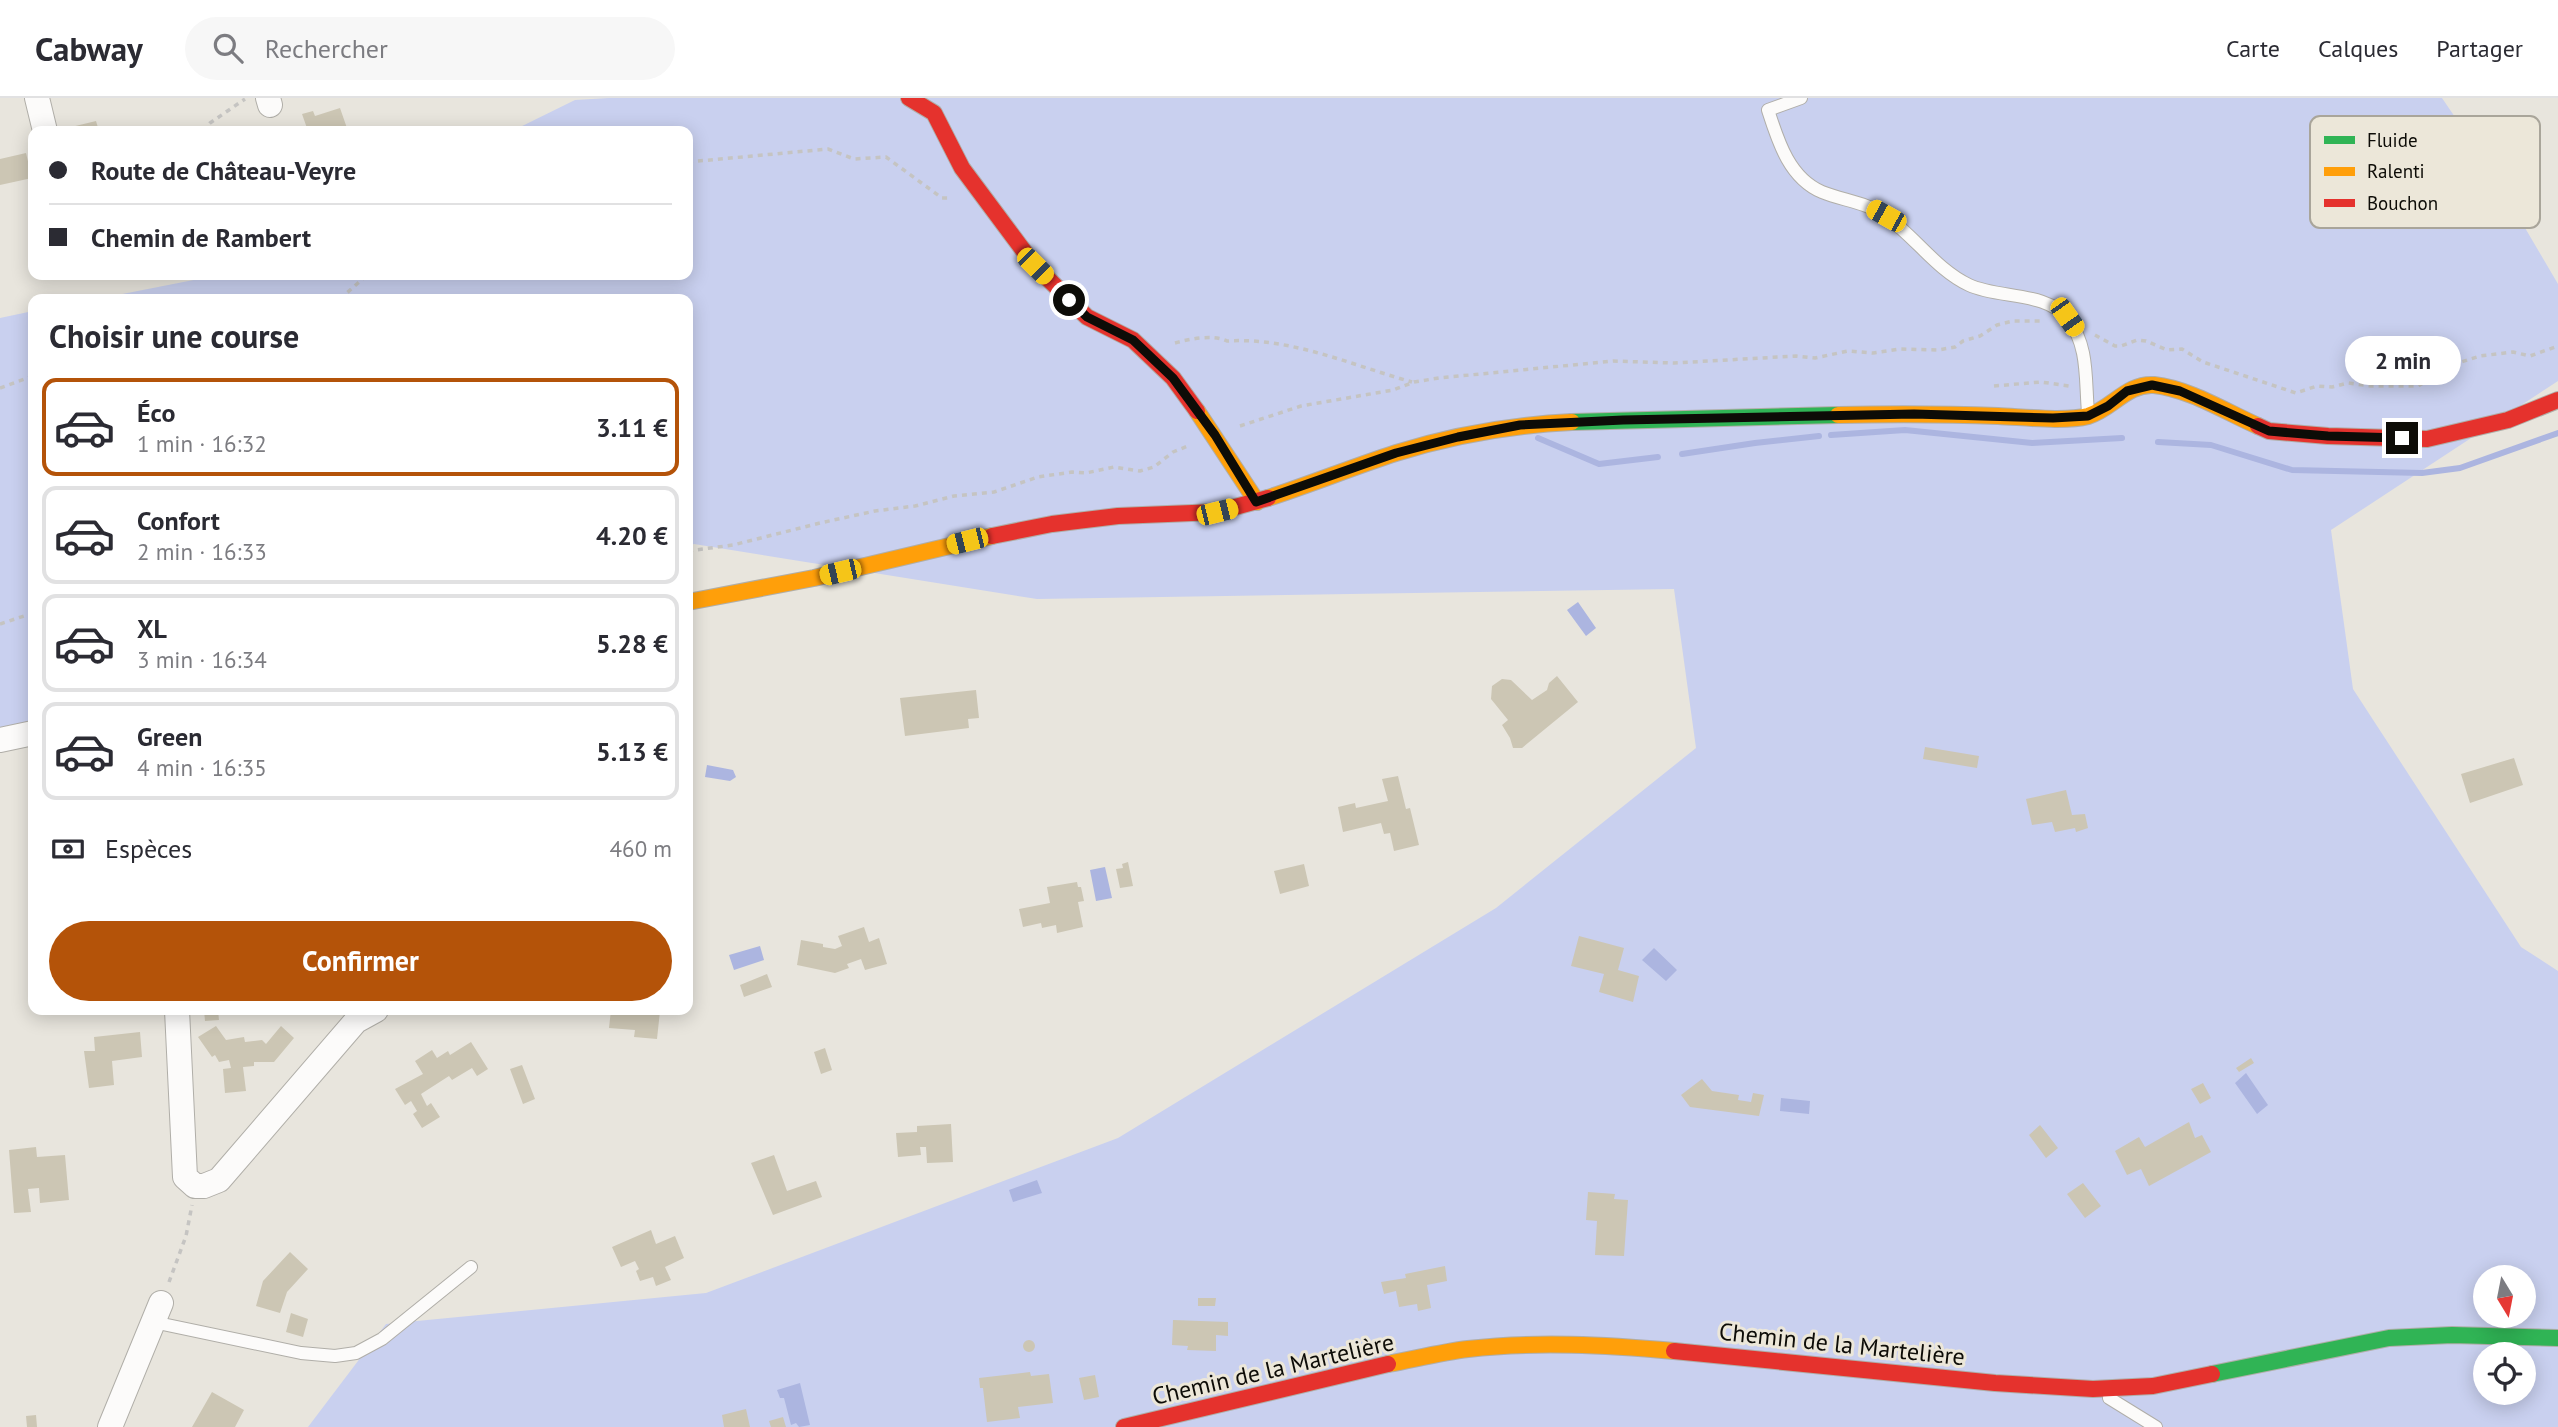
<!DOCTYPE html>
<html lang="fr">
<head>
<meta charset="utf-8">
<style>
	:root { --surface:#fff; --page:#f7f7f7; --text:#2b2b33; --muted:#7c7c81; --line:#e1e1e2; --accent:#b45309 }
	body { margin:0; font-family:"PT Sans",sans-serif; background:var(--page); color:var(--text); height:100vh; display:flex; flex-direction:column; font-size:26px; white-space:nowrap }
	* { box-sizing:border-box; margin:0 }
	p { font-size:23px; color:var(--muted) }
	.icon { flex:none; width:38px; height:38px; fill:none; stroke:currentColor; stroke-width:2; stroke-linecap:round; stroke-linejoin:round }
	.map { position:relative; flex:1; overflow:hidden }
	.details { position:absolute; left:28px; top:196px; width:665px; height:721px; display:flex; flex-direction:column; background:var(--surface); border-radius:14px; box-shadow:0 4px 18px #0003 }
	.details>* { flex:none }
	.guide { position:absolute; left:28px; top:28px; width:665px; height:154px; border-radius:14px; box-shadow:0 4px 18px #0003; display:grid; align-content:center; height:154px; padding:0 21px; background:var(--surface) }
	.needle { width:46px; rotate:170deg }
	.buttons { position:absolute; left:2473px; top:1167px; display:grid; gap:14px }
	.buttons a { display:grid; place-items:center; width:63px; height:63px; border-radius:50%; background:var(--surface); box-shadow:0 4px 18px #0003; font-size:35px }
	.end { position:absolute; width:32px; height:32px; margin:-16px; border:9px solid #0d0c07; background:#fff; box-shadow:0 0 0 4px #fff }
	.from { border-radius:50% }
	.bubble { position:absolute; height:49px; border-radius:24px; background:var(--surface); box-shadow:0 4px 18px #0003; font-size:23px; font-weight:700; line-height:49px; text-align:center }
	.car { position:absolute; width:21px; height:42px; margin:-21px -10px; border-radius:9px; box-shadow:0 0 5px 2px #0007; background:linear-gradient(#f5c518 24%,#345 0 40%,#f5c518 0 76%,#345 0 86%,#f5c518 0) }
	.guide b { display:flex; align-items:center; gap:24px; height:66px; font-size:26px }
	.guide b+b { border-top:2px solid var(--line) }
	.guide i { width:18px; height:18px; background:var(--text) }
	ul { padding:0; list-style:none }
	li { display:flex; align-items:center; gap:21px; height:98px; margin:0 14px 10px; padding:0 7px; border:4px solid var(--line); border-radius:14px }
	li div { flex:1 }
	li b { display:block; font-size:26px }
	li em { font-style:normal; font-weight:700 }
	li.on { border-color:var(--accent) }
	li>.icon { width:63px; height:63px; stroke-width:1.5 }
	h2 { padding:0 21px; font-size:32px; line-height:84px }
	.pay { display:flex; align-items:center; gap:18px; height:77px; padding:0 21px; font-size:26px }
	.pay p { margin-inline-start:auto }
	.action { display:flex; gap:14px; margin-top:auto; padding:14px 21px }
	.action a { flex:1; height:80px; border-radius:42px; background:var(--accent); color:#fff; font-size:28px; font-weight:700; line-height:80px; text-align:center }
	header { display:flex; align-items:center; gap:42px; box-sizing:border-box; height:98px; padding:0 35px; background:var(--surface); border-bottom:2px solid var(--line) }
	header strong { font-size:33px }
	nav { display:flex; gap:38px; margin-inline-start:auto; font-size:24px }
	.search { width:490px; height:63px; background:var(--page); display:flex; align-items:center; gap:18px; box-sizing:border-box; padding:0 24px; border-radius:38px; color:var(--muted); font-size:26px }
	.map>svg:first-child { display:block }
</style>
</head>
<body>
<header>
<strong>Cabway</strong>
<div class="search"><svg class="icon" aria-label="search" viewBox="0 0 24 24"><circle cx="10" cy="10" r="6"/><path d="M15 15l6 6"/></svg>Rechercher</div>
<nav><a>Carte</a><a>Calques</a><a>Partager</a></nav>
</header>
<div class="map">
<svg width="2558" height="1329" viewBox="0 0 2558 1329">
	<rect width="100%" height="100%" fill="#e8e5dd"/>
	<!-- green -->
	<path fill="#c9d0ef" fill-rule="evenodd" d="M609,0H2442L2491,72L2558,186V283L2331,432L2353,591L2521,849L2558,873V1329H308L386,1226L706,1195L1118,1040L1496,810L1696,650L1674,491L1037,501L694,446L688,448V201H97L219,177H688V33H512L575,2ZM2485,1180H2524V1218H2485ZM2485,1256H2524V1295H2485Z
		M33,213V625L0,631V220Z"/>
	<!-- water -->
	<path fill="#acb5e0" d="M1578,504L1596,530L1586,538L1567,512Z
		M707,667L733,672L736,679L730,683L705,679Z
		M1105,769L1112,800L1096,803L1090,772Z
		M760,848L764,862L734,872L729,857Z
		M1654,850L1677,872L1666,883L1642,862Z
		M2246,975L2268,1007L2257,1016L2235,985Z
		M1781,1000L1810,1003L1809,1016L1780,1013Z
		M1037,1082L1042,1095L1013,1104L1009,1092Z
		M800,1285L810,1327L799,1329L796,1325L791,1327L784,1300H780L777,1292Z"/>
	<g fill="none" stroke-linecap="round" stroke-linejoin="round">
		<!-- stream -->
		<path stroke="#acb5e0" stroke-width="6" d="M1831,337L1905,332L2032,345L2122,340
			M1538,340L1599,366L1658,359
			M2158,344L2211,347L2292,372L2422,375L2460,370L2558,335
			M1682,356L1755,345L1819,338"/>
	</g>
	<!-- building -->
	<path fill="#ccc6b4" d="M340,10L348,33H308L302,16L313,13L315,18Z
		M96,23L99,33H59V32Z
		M26,55L32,80L0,87V61Z
		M1557,578L1578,604L1522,650H1513L1510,640L1502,627L1508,622L1491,601L1492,588L1502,581L1511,582L1532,602L1547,592L1549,585Z
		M976,592L979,620L968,621L969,630L905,638L900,600Z
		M1925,649L1979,658L1977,670L1923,661Z
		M2514,660L2523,687L2470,705L2461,676Z
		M1398,678L1406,711L1410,710L1419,747L1394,753L1390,735L1384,736L1381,725L1343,734L1338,709L1355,705L1356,710L1388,703L1382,681Z
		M2066,692L2072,717L2085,716L2088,730L2076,734L2075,730L2055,734L2052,724L2032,727L2026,701Z
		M1128,764L1133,788L1120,790L1116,771L1123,770L1122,766Z
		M1304,766L1309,788L1280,796L1274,773Z
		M1077,784L1078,789H1081L1084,803L1078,804L1083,829L1057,835L1056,827L1042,830L1041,825L1023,829L1019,811L1050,805L1047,789Z
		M864,829L869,844L879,840L887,866L865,872L861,861L847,866L849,870L835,875L797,867L801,842L823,846V849L835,851L842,848L838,838Z
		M1579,838L1624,850L1618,872L1639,878L1633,904L1599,894L1604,876L1571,868Z
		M767,876L772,889L744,899L740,887Z
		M204,912H218L219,922L205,923Z
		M611,912L660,913L657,941L634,939L635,932L609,930Z
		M216,928L226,942L244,939L245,944L262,942L266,946L281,928L294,940L274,964H254V968L243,969L246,993L225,995L223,971L231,970L229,962L219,964L215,957L212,959L198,939Z
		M140,934L142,959L112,963L114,987L89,990L84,953H95L94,939Z
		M471,944L488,971L477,978L472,970L452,982L449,978L421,996L427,1008L431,1005L440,1019L422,1030L413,1016L417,1013L411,1003L405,1007L395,991L423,976L415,963L432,952L437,960L448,953L450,957Z
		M825,950L832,972L821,976L814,954Z
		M2251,960L2254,965L2239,974L2236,970Z
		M522,967L535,1001L523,1006L510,971Z
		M1702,981L1712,993L1739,997L1738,1002L1751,1004L1753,995L1764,997L1759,1018L1690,1009L1681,997Z
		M2203,985L2211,1000L2200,1006L2191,991Z
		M2189,1024L2195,1040L2202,1037L2211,1054L2149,1088L2141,1071L2127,1077L2115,1053L2139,1039L2145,1049Z
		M951,1026L953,1064L927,1065L926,1049H920L921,1057L898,1059L896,1035L917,1034V1028Z
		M2040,1027L2058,1050L2046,1060L2029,1037Z
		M36,1049L37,1059L65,1057L69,1102L40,1105L39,1090L28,1091L31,1114L14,1115L9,1052Z
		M774,1057L787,1093L816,1083L822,1099L773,1117L751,1065Z
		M2083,1085L2101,1108L2085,1120L2067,1096Z
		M1588,1094L1615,1096L1614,1101L1628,1102L1624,1158L1595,1157L1597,1123L1586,1122Z
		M651,1132L656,1146L675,1138L684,1160L665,1169L671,1182L656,1188L653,1179L640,1183L636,1173L639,1171L635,1163L621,1169L612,1149Z
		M290,1154L308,1171L287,1194L280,1215L256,1208L263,1183Z
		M1445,1168L1447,1183L1427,1187L1431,1210L1418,1213L1417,1206L1399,1209L1396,1193L1384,1196L1381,1184L1406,1180L1405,1176Z
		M1198,1200H1216L1215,1208H1198Z
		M291,1215L308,1221L303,1239L286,1234Z
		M1173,1222L1228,1224V1238L1216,1237V1253L1187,1252L1188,1248L1172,1247Z
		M1023 1248a6 6 0 1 1 12 0a6 6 0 1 1-12 0Z
		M1030,1274L1031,1278L1049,1276L1053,1305L1018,1309L1020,1320L987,1324L983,1290H980L979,1280Z
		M1095,1277L1099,1299L1084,1302L1079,1280Z
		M212,1294L244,1312L235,1329H192Z
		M746,1311L750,1329H724L722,1317Z
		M36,1317L37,1329H27L26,1318Z
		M783,1319L786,1329H771L769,1323Z"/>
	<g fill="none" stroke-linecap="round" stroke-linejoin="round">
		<defs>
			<path id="lane" d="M1801,0L1768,12C1778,43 1789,80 1822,94C1844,103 1867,104 1887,119C1915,139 1937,172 1969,187C1999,201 2046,193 2068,221C2089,248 2085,282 2088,314
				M153,1224L301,1255L335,1258L356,1255L382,1241L471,1169
				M2109,1300L2156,1329"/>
			<path id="street" d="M37,0L45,33
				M268,0L270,7
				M0,642L33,635
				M177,912L185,1079L195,1088H204L219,1082L356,923L376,912
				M110,1329L161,1205"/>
			<path id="fast" d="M1572,324L1838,317
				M2212,1276L2389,1240L2452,1237L2558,1240"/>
			<path id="slow" d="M1197,313L1257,404
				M1838,317C1892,316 1945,316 1998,318C2023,319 2065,324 2088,318C2112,311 2127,285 2154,287C2190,291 2226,314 2258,328
				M1268,400C1311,386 1353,369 1396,355C1453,337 1512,327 1572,324
				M688,504L814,480L992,438
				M1388,1266C1415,1261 1442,1254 1468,1251C1536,1243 1607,1247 1674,1253"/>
			<path id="jam" d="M909,0L934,15L962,70L1035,168L1087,219L1133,242L1173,280L1197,313
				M2258,328L2269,333L2328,338L2427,341L2508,322L2558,302
				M992,438L1052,426L1118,418L1217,414L1268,400
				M1674,1253L1995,1285L2093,1291L2153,1288L2212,1276
				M1124,1329L1388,1266"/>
		</defs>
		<!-- lane casing -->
		<use href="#lane" stroke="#b0aea8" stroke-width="14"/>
		<!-- street casing -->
		<use href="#street" stroke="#b0aea8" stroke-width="26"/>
		<!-- fast casing -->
		<use href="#fast" stroke="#b0aea8" stroke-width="18"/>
		<!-- slow casing -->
		<use href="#slow" stroke="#b0aea8" stroke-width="18"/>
		<!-- jam casing -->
		<use href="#jam" stroke="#b0aea8" stroke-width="18"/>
		<!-- path -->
		<path stroke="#c5c4c2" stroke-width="3.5" stroke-dasharray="5 5" stroke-linecap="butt" d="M203,33L210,25L245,1
			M688,64L828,51L854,61L886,59L942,100H950
			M340,201L367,177
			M2095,237L2115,248H2121L2137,242L2146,243L2167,252L2182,251L2203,264L2296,295L2317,288L2332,289L2348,285L2371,288H2418L2461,264L2480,258L2513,254L2530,258L2558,248
			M1175,245C1189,241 1214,236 1227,243C1291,239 1351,267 1412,284
			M1994,288L2041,284L2069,288
			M0,290L33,278
			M1240,328L1301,308L1393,292L1414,284L1439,280L1613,263L1674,265L1796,258L1815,260L1848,253L1873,255L1900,251L1938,252L1955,249L1963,243L1980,238L1997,227L2013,223H2041
			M688,453L733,447L820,425L875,413L915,408L954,398L994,394L1038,379L1072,374L1086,375L1114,369L1140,373L1154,369L1173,354L1188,348
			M0,526L33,515
			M169,1184L186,1138L192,1107"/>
		<!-- lane -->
		<use href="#lane" stroke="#fcfbfa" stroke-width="12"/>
		<!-- street -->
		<use href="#street" stroke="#fcfbfa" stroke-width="24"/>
		<!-- fast -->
		<use href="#fast" stroke="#30b455" stroke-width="16"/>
		<!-- slow -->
		<use href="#slow" stroke="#ff9f0a" stroke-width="16"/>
		<!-- jam -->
		<use href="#jam" stroke="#e5322d" stroke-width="16"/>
	</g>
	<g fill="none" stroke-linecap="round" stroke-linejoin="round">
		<!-- route -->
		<path stroke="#0d0c07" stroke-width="9" d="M1069,202L1087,219L1133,242L1173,280L1215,337L1256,404L1396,355L1458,339L1520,327L1623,322L1914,316L2053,320L2088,318L2108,308L2127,293L2152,287L2180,293L2269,333L2328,338L2402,340"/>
	</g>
	<g text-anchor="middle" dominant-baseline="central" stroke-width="6" stroke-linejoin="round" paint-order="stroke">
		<!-- street labels -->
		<g font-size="24" fill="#0d0c07" stroke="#ece7d9">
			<text transform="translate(1842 1246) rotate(6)">Chemin de la Martelière</text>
			<text transform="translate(1273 1271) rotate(-13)">Chemin de la Martelière</text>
		</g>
	</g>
	<!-- legend -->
	<rect x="2310" y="18" width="230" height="112" rx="10" fill="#ece7d9" stroke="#a9a59a" stroke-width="2"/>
	<rect x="2324" y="38" width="31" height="8" fill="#30b455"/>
	<rect x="2324" y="69" width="31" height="9" fill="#ff9f0a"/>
	<rect x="2324" y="101" width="31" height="8" fill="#e5322d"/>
	<g font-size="19" fill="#0d0c07">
		<text x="2367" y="49">Fluide</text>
		<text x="2367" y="80">Ralenti</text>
		<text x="2367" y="112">Bouchon</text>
	</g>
</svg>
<div class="buttons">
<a><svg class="needle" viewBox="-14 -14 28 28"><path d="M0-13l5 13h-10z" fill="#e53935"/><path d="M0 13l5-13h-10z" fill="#7c7c81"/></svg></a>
<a><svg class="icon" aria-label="locate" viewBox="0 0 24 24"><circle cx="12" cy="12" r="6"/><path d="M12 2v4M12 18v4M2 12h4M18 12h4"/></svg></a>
</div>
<i class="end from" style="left:1069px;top:202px"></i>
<i class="end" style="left:2402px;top:340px"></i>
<div class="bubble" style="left:2345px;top:238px;width:116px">2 min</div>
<i class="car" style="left:1886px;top:118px;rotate:299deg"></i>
<i class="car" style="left:1035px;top:168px;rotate:135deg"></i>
<i class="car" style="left:2067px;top:219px;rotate:145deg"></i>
<i class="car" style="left:1217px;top:414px;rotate:76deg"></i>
<i class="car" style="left:967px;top:443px;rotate:256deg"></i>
<i class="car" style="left:840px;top:474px;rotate:257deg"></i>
<div class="guide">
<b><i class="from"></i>Route de Château-Veyre</b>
<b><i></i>Chemin de Rambert</b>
</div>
<section class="details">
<h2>Choisir une course</h2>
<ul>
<li class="on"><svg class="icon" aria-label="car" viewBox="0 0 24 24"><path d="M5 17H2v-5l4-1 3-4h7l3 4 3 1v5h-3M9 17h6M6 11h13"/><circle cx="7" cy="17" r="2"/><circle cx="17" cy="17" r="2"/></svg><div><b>Éco</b><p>1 min · 16:32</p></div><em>3.11 €</em></li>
<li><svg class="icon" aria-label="car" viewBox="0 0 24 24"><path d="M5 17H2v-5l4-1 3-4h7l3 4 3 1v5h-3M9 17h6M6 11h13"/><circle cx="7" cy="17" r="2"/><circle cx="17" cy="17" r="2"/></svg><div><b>Confort</b><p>2 min · 16:33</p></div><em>4.20 €</em></li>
<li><svg class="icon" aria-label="car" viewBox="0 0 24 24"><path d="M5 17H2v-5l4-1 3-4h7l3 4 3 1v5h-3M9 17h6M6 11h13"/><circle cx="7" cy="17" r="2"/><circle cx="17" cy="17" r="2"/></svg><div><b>XL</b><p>3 min · 16:34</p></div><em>5.28 €</em></li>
<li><svg class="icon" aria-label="car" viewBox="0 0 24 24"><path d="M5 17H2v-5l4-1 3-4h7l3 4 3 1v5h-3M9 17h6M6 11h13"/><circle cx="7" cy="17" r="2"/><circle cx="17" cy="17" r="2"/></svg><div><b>Green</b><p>4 min · 16:35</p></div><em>5.13 €</em></li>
</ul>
<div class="pay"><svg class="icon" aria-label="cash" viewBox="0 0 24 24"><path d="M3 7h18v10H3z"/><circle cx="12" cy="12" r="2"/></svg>Espèces<p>460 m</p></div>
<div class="action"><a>Confirmer</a></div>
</section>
</div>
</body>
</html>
